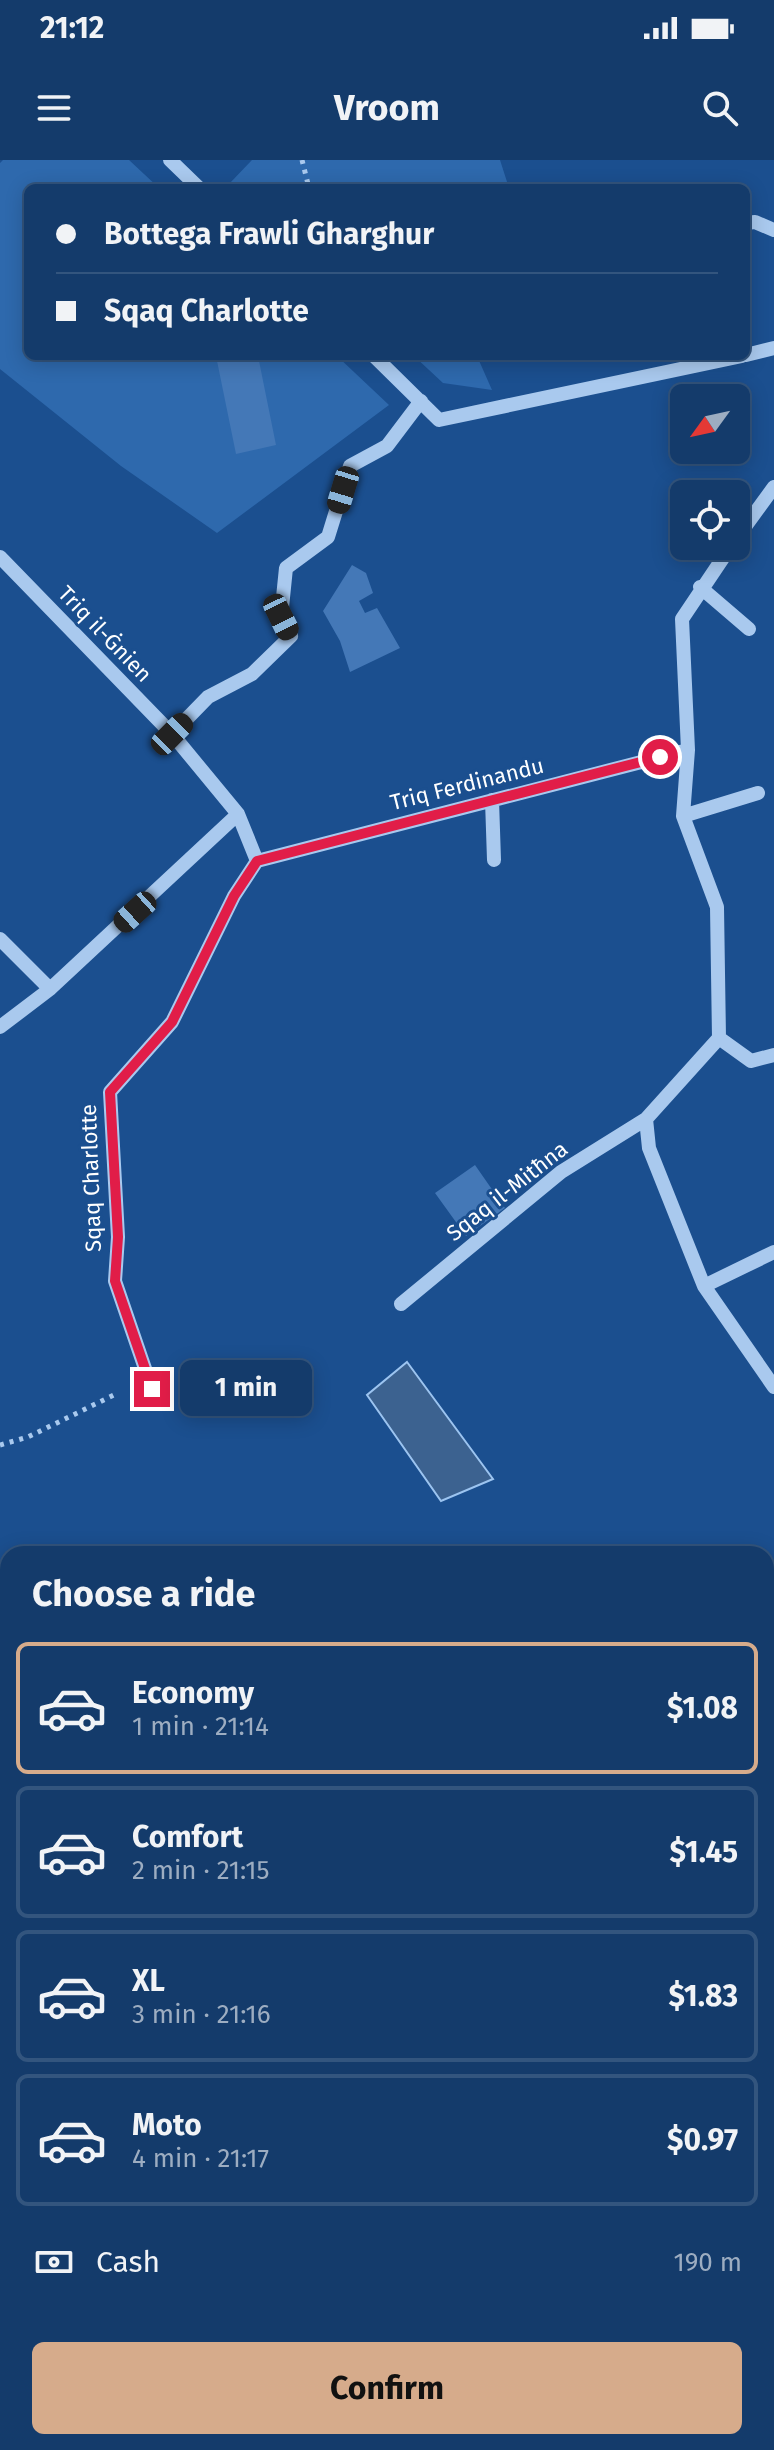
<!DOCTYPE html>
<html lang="en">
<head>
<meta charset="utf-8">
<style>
	:root { --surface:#143b6b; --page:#1d4271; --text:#f1f3f6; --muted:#9dadc1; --line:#33557e; --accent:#d6ab8b }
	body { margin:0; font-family:"Fira Sans",sans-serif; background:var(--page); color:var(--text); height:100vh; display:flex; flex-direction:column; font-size:30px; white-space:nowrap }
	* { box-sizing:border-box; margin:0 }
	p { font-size:26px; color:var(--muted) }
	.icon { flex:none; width:44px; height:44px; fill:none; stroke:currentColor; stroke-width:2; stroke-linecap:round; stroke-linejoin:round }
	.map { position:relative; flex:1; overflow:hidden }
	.panel { position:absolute; left:0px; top:1386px; width:774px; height:904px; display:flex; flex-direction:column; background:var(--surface); border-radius:24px 24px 0 0; box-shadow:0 4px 20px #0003,0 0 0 2px var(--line) }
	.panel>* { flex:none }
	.guide { position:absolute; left:24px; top:24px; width:726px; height:176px; border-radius:12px; box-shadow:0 4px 20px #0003,0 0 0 2px var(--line); display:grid; align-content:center; height:176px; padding:0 32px; background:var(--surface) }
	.needle { width:52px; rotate:237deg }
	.buttons { position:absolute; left:670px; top:224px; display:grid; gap:16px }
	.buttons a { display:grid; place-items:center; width:80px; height:80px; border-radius:12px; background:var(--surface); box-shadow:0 4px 20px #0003,0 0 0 2px var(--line); font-size:40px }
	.end { position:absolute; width:36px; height:36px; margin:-18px; border:10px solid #e11d48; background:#fff; box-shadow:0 0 0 4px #fff }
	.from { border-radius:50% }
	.bubble { position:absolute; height:56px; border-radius:12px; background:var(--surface); box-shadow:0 4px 20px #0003,0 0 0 2px var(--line); font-size:26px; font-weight:700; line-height:56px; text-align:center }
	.car { position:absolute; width:24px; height:48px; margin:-24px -12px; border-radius:10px; box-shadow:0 0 6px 2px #0007; background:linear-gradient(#222 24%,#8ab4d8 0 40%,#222 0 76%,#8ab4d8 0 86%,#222 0) }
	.guide b { display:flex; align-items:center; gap:28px; height:76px; font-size:30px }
	.guide b+b { border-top:2px solid var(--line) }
	.guide i { width:20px; height:20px; background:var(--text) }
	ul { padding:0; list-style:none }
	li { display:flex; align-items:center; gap:24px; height:132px; margin:0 16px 12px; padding:0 16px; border:4px solid var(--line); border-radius:12px }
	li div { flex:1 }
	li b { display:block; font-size:30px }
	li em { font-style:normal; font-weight:700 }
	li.active { border-color:var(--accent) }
	li>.icon { width:72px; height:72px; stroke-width:1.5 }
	h2 { padding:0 32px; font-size:36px; line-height:96px }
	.pay { display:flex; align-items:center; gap:20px; height:88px; padding:0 32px; font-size:30px }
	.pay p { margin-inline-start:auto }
	.button { display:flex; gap:16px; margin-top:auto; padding:16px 32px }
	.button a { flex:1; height:92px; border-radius:12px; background:var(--accent); color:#111; font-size:32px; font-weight:700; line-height:92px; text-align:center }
	.status { display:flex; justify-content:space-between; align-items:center; height:56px; padding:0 40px; background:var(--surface); direction:ltr }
	.status svg { height:22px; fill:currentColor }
	header { display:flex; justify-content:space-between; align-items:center; height:104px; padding:0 32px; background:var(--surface); font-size:36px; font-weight:700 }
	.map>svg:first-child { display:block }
</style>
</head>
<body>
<div class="status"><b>21:12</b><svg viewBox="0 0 49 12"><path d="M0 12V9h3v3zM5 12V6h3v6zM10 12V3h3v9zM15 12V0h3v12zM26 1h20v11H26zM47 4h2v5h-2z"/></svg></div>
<header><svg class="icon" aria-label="menu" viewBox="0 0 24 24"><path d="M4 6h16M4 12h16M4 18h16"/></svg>Vroom<svg class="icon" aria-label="search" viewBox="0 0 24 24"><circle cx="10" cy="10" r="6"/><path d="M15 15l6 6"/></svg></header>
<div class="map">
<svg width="774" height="2290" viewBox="0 0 774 2290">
	<rect width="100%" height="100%" fill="#1b4f8f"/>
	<!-- green -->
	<path fill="#2e69ad" d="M3,0H129L159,28H28V196H337L389,245L217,373L121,306L0,209V3Z
		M252,0H500L509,28H233L229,24Z
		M414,196H477L492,230L443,223Z
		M0,1712L8,1721V1862L0,1868Z"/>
	<!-- water -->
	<path fill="#3c6290" stroke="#9cc4f0" stroke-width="2" d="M407,1202L493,1319L441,1341L367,1235Z"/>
	<!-- building -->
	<path fill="#4478b7" d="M216,196H258L276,285L236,294Z
		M352,405L366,413L373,433L359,441L365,453L377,448L400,488L350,512L340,481L323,451Z
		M475,1005L505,1048L466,1076L435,1033Z"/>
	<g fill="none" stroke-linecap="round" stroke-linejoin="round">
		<!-- path -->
		<path stroke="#a9c9ee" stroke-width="5" stroke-dasharray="4 6" stroke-linecap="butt" d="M302,0L309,28
			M0,1285L28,1277L118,1233
			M217,2290L223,2282"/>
		<!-- minor -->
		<path stroke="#a9c9ee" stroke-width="14" d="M170,0L199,28
			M746,63L755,62L774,70
			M746,195L774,188
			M374,196L439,260L742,196
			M736,379L774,327
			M731,386L682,459L688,590L683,656L717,747L719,878L646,959L649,988L704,1126L774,1227
			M0,397L172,574L238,654L257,701
			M700,427L749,469
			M172,574L208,537L252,514L291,476L281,457L286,408L328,377L350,306L387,286L421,241
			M492,640L494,700
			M683,656L758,633
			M257,701L688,590
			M0,779L50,829
			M0,867L50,829L238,654
			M719,878L751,901L774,895
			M704,1126L774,1092
			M401,1144L561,1012L646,959
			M152,1229L115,1121L118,1077L110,932L172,862L234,736L257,701
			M0,1413L8,1410
			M766,1933L774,1926
			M159,2290L166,2282"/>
	</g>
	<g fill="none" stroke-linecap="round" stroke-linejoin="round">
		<!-- route -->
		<path stroke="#e11d48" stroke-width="10" d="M152,1229L115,1121L118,1077L110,932L172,862L234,736L257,701L660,597"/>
	</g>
	<g text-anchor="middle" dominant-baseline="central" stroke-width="6" stroke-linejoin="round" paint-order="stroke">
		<!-- street labels -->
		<g font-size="22" fill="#fff" stroke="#1b4f8f">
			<text transform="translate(105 474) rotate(46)">Triq il-Ġnien</text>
			<text transform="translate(467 624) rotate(-14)">Triq Ferdinandu</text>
			<text transform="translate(91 1018) rotate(-92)">Sqaq Charlotte</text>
			<text transform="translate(507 1031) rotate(-38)">Sqaq il-Mitħna</text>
		</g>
	</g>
</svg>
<div class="buttons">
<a><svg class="needle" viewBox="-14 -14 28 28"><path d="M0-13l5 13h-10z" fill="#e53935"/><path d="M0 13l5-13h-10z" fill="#9dadc1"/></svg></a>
<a><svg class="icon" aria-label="locate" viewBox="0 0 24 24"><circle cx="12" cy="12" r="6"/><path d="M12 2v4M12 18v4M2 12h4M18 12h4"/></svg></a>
</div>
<i class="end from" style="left:660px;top:597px"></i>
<i class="end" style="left:152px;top:1229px"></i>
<div class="bubble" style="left:180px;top:1200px;width:132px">1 min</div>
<i class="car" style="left:343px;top:330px;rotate:197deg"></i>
<i class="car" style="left:281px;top:457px;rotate:154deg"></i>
<i class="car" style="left:172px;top:574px;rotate:45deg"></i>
<i class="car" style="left:135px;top:752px;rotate:228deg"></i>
<div class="guide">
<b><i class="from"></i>Bottega Frawli Gharghur</b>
<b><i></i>Sqaq Charlotte</b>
</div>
<section class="panel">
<h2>Choose a ride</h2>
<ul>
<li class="active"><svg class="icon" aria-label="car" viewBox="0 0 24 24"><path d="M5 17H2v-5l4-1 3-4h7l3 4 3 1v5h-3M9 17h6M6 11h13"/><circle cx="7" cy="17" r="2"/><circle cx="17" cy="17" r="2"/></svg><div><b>Economy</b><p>1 min · 21:14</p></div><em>$1.08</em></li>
<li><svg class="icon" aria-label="car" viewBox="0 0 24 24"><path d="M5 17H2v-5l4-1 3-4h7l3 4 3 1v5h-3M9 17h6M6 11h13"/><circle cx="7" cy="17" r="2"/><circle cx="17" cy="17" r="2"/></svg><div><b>Comfort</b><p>2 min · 21:15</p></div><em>$1.45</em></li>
<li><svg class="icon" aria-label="car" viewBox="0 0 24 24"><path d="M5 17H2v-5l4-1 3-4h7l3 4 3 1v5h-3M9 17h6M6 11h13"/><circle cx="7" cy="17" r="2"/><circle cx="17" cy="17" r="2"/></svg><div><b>XL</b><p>3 min · 21:16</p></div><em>$1.83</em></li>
<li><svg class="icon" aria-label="car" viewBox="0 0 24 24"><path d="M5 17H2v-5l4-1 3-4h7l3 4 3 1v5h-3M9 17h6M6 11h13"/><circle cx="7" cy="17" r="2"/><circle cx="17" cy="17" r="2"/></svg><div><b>Moto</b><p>4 min · 21:17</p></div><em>$0.97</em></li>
</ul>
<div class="pay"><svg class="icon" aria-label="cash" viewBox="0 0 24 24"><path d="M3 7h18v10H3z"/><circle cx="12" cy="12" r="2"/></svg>Cash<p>190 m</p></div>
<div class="button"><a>Confirm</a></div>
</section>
</div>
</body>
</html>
